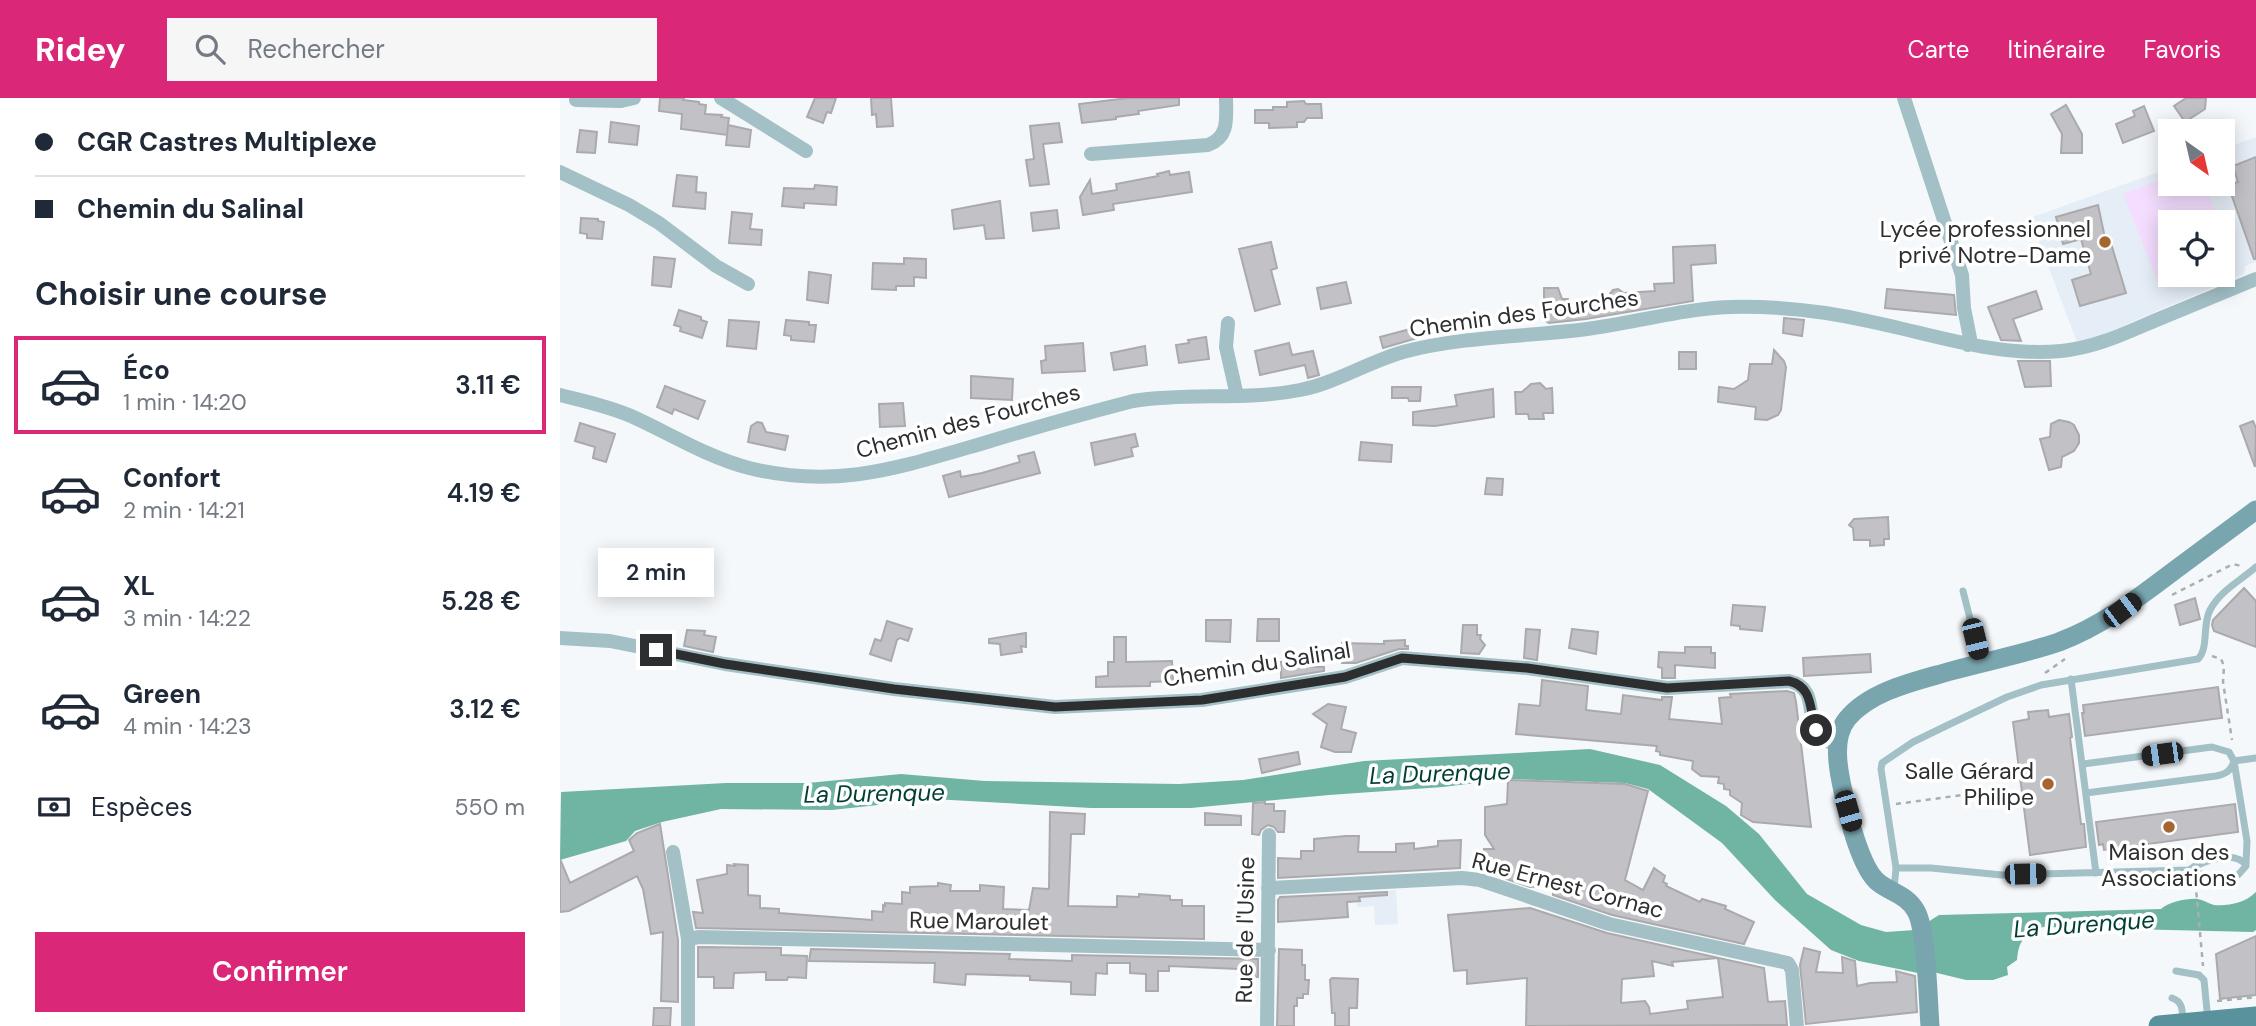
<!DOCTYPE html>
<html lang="fr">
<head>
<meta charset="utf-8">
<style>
	:root { --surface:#fff; --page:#f6f6f7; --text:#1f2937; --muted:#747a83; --line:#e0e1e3; --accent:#db2777 }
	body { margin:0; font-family:"DM Sans",sans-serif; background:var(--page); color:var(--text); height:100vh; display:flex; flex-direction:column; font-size:26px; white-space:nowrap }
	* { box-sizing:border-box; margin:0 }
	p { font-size:23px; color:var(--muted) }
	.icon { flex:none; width:38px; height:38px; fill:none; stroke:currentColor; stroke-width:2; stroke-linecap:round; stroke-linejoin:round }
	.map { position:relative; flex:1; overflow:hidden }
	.drawer { display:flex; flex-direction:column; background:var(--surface); width:560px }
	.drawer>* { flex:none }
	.hud { display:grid; align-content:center; height:154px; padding:0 35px; background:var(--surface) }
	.needle { width:46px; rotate:146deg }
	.controls { position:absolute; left:1598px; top:21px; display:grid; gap:14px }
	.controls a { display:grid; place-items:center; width:77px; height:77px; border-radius:0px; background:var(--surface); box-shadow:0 4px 18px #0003; font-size:35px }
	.end { position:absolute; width:32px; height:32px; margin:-16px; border:9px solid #2d2e2f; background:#fff; box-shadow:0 0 0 4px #fff }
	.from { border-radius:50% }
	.bubble { position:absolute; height:49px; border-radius:0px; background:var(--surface); box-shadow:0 4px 18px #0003; font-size:23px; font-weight:600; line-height:49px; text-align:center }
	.car { position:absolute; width:21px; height:42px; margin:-21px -10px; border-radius:9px; box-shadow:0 0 5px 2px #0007; background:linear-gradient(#222 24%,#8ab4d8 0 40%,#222 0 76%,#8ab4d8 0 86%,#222 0) }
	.hud b { display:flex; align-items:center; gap:24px; height:66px; font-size:26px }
	.hud b+b { border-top:2px solid var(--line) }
	.hud i { width:18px; height:18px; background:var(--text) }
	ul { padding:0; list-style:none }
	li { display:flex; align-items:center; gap:21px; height:98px; margin:0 14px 10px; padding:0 21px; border:4px solid transparent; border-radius:0px }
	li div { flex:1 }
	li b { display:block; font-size:26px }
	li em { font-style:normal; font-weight:600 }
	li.on { border-color:var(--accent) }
	li>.icon { width:63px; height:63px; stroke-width:1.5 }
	h2 { padding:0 35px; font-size:32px; line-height:84px }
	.pay { display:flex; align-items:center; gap:18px; height:77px; padding:0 35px; font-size:26px }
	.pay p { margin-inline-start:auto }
	.button { display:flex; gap:14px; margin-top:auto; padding:14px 35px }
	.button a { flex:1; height:80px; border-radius:0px; background:var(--accent); color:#fff; font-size:28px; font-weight:600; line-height:80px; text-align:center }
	header { display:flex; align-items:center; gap:42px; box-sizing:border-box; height:98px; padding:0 35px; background:var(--accent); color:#fff }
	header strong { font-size:33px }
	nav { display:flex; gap:38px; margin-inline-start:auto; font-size:24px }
	.search { width:490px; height:63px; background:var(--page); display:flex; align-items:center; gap:18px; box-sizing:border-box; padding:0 24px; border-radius:0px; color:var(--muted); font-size:26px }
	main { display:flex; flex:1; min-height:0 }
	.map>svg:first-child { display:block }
</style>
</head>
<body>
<header>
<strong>Ridey</strong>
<div class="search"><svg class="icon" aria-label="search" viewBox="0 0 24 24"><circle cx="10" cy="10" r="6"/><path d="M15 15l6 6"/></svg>Rechercher</div>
<nav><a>Carte</a><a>Itinéraire</a><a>Favoris</a></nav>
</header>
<main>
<section class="drawer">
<div class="hud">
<b><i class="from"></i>CGR Castres Multiplexe</b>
<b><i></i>Chemin du Salinal</b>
</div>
<h2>Choisir une course</h2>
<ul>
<li class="on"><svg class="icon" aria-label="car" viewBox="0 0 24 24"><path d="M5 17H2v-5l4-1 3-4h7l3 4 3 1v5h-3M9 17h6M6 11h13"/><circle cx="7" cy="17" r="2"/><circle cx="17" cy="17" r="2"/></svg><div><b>Éco</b><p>1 min · 14:20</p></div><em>3.11 €</em></li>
<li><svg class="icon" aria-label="car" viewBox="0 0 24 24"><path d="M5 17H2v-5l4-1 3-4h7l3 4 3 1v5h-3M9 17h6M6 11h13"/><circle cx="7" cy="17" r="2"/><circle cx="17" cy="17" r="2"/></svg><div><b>Confort</b><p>2 min · 14:21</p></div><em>4.19 €</em></li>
<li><svg class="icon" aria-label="car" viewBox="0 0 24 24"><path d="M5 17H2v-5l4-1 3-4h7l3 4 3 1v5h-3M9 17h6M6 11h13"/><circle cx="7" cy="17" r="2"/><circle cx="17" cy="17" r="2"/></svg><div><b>XL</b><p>3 min · 14:22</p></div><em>5.28 €</em></li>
<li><svg class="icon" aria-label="car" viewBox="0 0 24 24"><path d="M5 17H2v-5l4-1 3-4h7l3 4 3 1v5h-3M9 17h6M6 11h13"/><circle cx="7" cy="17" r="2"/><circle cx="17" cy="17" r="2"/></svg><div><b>Green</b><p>4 min · 14:23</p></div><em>3.12 €</em></li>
</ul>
<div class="pay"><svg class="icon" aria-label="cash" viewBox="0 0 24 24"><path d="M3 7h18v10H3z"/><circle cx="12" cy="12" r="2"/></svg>Espèces<p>550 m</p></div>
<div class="button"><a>Confirmer</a></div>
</section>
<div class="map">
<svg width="1696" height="928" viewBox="0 0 1696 928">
	<rect width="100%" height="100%" fill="#f5f8fb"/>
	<!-- built -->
	<path fill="#e5edf6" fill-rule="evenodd" d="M1696,39V164L1685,168L1684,176L1539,238L1517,244L1470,120L1610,70V86H1662L1663,51ZM1610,124H1662V177H1610Z
		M836,792L838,826L815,827L814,808L797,809L796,795Z"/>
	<!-- green -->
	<path fill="#f4ddff" d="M1610,78V86H1644L1659,124H1610V177H1634L1600,189L1563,96Z"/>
	<!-- water -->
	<path fill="#70b4a4" d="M1030,651L1100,667L1166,708L1199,736L1247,796L1301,827L1326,834L1355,832L1379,817L1601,811C1608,804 1628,800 1638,801C1644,802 1649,806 1654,807C1669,808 1685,805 1696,794V832L1693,834L1483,829C1464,838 1459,841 1457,862L1447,869L1448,877L1433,882H1406L1373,874L1358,875L1299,863L1271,852L1215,802L1162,745L1088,691L1065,685L948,681L883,689L769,697L631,710H531L373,701L272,712L161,711L102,724L75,733L66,743L0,762L1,694L166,685H248L341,676L425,683L619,686L683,682L804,663Z"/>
	<!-- building -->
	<path fill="#c2c2c6" stroke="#aaaaad" stroke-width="2" fill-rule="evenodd" d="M100,0H124L123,2L139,4V6L146,7L145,16L162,17L161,19L169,20L168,27L191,32L189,49L166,47L168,28L167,37L121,31L122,16L99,13Z
		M255,0H276L271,15L267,14L263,25L247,19Z
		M311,0H331L333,28L317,29L316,16L312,17Z
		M568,0H619V7L578,13L579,16L556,19V21L522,25L519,6Z
		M1626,0H1646L1645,11L1625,24L1614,8Z
		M744,3L746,6H761L762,20H747L744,24H737V29L709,30V25H695V12H713V9H727V4Z
		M1506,7L1522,36V55H1501L1502,36L1491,16Z
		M1584,8L1594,33L1563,45L1556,26L1575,18L1573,13Z
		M51,24L79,28L77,47L49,44Z
		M499,25L502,44L483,46L489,86L470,88L466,62L474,61L470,28Z
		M20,32L37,34L35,55L17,54Z
		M1696,59V161H1694L1668,87L1678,84L1673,68Z
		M609,73L610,77L629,74L632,94L553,106L554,112L523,117L520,99L530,82L532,96L557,92L556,86L598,78L597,76Z
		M117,77L137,79L136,94L146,95L145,111L113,108Z
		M255,87L277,89L276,107L244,105V110L222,108L224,90L254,91Z
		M440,103L444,140L426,141L424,127L394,131L392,112Z
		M1538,107L1545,140L1549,139L1566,195L1520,208L1512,182L1531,176L1521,141L1503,146L1496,119Z
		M497,112L499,130L473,133L471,115Z
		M172,114L192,116L190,131L202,132L201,147L169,145Z
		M21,120L38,121V123L44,124L42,141L27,140V136L20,135Z
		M711,144L717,170L711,172L720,206L695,213L679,151Z
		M1155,147L1156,165L1131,167L1133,203L1026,221L989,225L984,222V190H998L1002,201H1008L1013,210L1049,207V197L1053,192L1058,191L1064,195L1095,193L1094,186L1114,185L1113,149Z
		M94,159L115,161L111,189L92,187Z
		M344,160L366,161V180L354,179V188H336V192L312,191L313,165L344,166Z
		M249,174L271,177L268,205L247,202Z
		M786,184L791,205L761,211L757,190Z
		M1327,191L1394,197L1396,217L1325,210Z
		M1476,193L1482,211L1453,221L1461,243L1441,242L1428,209Z
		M119,212L141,219V222L147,224L142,240L120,233L121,229L114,227Z
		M1224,220L1244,222L1242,238L1223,235Z
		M169,222L199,224L196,251L167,248Z
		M226,222L249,224V227H256L254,244L231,242V238L224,237Z
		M854,230L857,240L823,250L820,239Z
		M646,239L649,261L619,265L616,247L629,245L628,242Z
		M523,245L525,273L482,275L481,263L486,262L485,248Z
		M729,245L732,257L753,253L759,277L748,280L745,267L700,277L695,253Z
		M585,248L587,267L554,272L551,255Z
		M1214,252L1224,263L1226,269L1221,312L1218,317L1207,322L1195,321L1196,309L1158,304L1159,289L1174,291L1188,282L1190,266H1212Z
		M1119,254H1136V271H1119Z
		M1458,263H1490L1491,288L1465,289Z
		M411,278L453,281L452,302L411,300Z
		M980,285L986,291L992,290L993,315H983L984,321H969L968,316H956L955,294H962L971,286Z
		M105,288L145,303L138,321L114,311L112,316L97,309Z
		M832,289H861L860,303H849L848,300H832Z
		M933,291L934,319L875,328L853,327V314L897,308L895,297Z
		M343,305L345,328L320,329L319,306Z
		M1499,322L1509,324L1514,327L1519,337V345L1514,353L1502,359L1501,369L1489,372L1480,341L1490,339L1491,326Z
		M1693,323L1696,330L1695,369L1680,328Z
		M197,324L202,325L206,334L228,338L225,352L188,344L191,328Z
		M20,325L55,336L46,364L33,360L35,349L15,343Z
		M575,336L578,348L571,350L573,358L535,367L531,345Z
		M801,344L832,347L831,364L799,362Z
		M474,354L480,375L389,399L383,378L400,373L401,379L422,375L460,364L458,358Z
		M927,380L943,381L942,397L925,396Z
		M1328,419L1329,441H1324V447L1310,448V442H1294L1293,430L1289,427L1294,421Z
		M1684,490L1696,503V549L1654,533L1652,527L1653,522Z
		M1635,500L1640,521L1620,527L1615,507Z
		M1173,507L1205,509L1202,533L1180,531V528L1171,527Z
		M698,521H719V543H697Z
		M646,522H671L670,544L646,543Z
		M327,523L352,531L348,543L340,540L337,542L331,563L310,556L315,541L321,543Z
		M903,527H917V537H921L920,541L925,547L919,556L901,555Z
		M966,531L980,532L977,562L964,560Z
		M1012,531L1038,534L1036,556L1009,550Z
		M127,532L145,533L144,537L156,539L153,554L124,548Z
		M466,535V549L461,548L462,554L441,557L440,546L429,545V541Z
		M554,539H566V564L612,563L613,583L590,584V588L536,589V579L548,578V564H554Z
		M845,542V548H848V551H839L796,565H782V545L824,546V543Z
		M1125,549H1151V555H1155V570L1115,567V580H1102V570L1098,569L1099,554L1125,555Z
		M1310,556L1311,574L1244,578L1243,560Z
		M733,563V568L764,569V573L721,580V564Z
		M982,582L1028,588L1026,612L1061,616L1063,597L1102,602V599H1112L1109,621L1162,626L1159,600L1171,599L1170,596L1227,593L1234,595L1236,604L1251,729L1193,724L1181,717L1182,705L1170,697V692L1164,691V686L1158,685L1159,679L1141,678L1132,671L1133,663L1100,657V654L1096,653L1097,648L956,636L959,606L980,608Z
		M1658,589L1662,620L1525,638L1522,615H1524L1523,607Z
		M768,606L786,609L781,631L796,635L791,654H775L761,649L767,626L753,616Z
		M1488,612L1489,619L1509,616L1512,639L1510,640L1521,726H1524L1526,749L1470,757L1453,624L1469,621L1468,614Z
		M738,654L740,666L702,675L699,661Z
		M948,682L1065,686L1088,693L1065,782L1083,792L1094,770L1105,778L1103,784L1107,786L1106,788L1140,804L1142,801L1166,808L1165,811L1194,824L1184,846L1052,817L993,797V788L970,789L923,773L924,751H934L925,737V709L947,706Z
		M705,704V706H714V713H725L724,734H718L714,729L708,727L701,732L699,737L692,736L693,705Z
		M1675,706L1678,734L1544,752L1543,746L1539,747L1536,724Z
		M490,714L525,716L524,736H511L508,808L557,809V798L579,799V796L610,798V802H622V808H644V841L136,830L133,814L143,815L137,782L167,776V767L175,768L174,766L188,767V797L200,798V810L219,811V815L312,822V813L323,814V807L325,808V805L342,806V794L350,795V789L378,788V785L391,787L390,793H420V787L444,789L443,811L469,812L473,790L489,791Z
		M645,715L681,718V727H645Z
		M100,726L118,842V904L101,903L103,834L91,836L83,791L77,778L9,813L0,814V761L10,785L74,753L69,742L77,735Z
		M786,738H799L798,754H836V746L854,745V751L878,748V743L901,742L900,770L718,780V760L741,761V753H754V741Z
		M827,794V797L799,799L800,803L787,804L788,819L718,824V802L720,799Z
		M970,810L1047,835L1204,870L1208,904L1225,903L1227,927L966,928L967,880L907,886V872L894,873L888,817ZM1158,860L1163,899L1127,903L1128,911L1090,916L1089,909L1085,903L1061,905L1062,881L1094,878L1092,863L1113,868L1112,864Z
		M1696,838V897L1660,901L1656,856Z
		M138,849L221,850V857L247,858L246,880L228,879L227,882H206V874L174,875L173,890H154V879H138Z
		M1244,850L1260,854L1256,874L1283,875L1282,859L1295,863L1297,888L1310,885L1337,884L1336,873L1355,878L1357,914L1246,926L1240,867Z
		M251,851L450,856L449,861L512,863V857L698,861V879L679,878V871L609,868V873H598V893H586V876L570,875V865H547V876L536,875L535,897L511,896V884L470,882V878L406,876L405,887L374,884L375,865L249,863Z
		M719,851L742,852V867H745V882H749L748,896H743V900H737V908H734V928H717Z
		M772,880L798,881L797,910H789V928H775V915H772L770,882Z
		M94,910H111L110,928H93Z"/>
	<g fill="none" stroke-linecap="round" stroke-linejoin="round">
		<!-- path -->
		<path stroke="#abaeb0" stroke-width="2.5" stroke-dasharray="5 5" stroke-linecap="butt" d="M1612,497L1673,466L1681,468
			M1652,558L1661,561L1664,568L1663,584L1672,642
			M1485,575L1505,561
			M1336,706L1447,691
			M1633,785L1636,791L1637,801L1643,868
			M1657,903L1696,899"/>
		<!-- lane -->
		<path stroke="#a3c0c7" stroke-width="7" d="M1403,493L1421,564
			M1511,581L1536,775
			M1674,663L1696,660
			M1523,666L1652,649L1669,654L1674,663L1687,743L1686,766
			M1526,695L1656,678C1666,676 1671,673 1674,663
			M1336,770H1371L1442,777L1629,772L1648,778L1678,777L1686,768C1677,751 1641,763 1629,772
			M1334,791L1336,770L1321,671L1322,665L1353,644L1388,627L1447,599L1481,587L1638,561C1649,550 1642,527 1650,512C1660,493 1680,483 1696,469
			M1616,873L1639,877L1644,882L1648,923
			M1612,900C1624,904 1622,914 1623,925"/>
		<!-- street -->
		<path stroke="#a3c0c7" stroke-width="14" d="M161,0L246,53
			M1344,0L1402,177L1404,210L1410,240L1408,247
			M16,2L61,3L74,0
			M531,56L648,47C670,39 666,19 666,0
			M0,74L69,107L99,125L156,168L188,186
			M668,225L666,249L677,298
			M0,297C24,303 48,308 71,318C111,336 147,359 189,370C277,392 340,369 424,345C473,330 523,316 573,303C628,294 685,303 740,292C776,285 808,264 843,254C903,238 966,239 1027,231C1074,225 1121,211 1170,209C1214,208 1264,213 1308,223C1372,236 1435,259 1501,253C1534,250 1564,236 1594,223C1628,209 1662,195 1696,181
			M0,540L50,543L165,566L334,591L495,609L642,602L785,579L842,560L967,570L1107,590L1229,583C1262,591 1242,624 1262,640C1266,644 1273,645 1278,647
			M113,754L128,841V928
			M708,790L902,780L920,782L1049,826L1228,865L1232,872L1237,928
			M128,841L139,839L709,852
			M707,928L709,737"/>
		<!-- secondary -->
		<path stroke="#79a5af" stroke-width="19" d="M1370,928C1368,903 1367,832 1356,813C1347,797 1332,795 1319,785C1301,772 1287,715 1283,693C1278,671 1272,640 1287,621C1311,592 1357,583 1391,573C1427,563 1464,556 1499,544C1542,528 1578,500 1615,472C1642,452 1669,432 1696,412"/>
		<!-- primary -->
		<path stroke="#59919d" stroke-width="21" d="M1599,928L1696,919"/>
	</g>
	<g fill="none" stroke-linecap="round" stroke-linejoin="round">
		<!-- route -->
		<path stroke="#2d2e2f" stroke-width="9" d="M96,552L165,566L334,591L495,609L642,602L785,579L842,560L967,570L1107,590L1229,583C1254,589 1249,613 1256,632"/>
	</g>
	<!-- markers -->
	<g fill="#a5652f" stroke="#fff" stroke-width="2.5">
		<circle cx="1545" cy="144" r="7"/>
		<circle cx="1488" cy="686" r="7"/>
		<circle cx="1609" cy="729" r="7"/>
	</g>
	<g text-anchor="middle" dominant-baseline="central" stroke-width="7" stroke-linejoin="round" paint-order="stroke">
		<!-- poi labels -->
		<g font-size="23" fill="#2d2e2f" stroke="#fff" text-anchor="end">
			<text x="1531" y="131">Lycée professionnel<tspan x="1531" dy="26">privé Notre-Dame</tspan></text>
			<text x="1474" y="673">Salle Gérard<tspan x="1474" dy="26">Philipe</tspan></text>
			<text x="1609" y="754" text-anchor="middle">Maison des<tspan x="1609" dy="26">Associations</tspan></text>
		</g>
		<!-- street labels -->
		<g font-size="23" fill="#2d2e2f" stroke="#fff">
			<text transform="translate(964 215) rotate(-8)">Chemin des Fourches</text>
			<text transform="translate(408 323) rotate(-15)">Chemin des Fourches</text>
			<text transform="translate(697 566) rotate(-9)">Chemin du Salinal</text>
			<text transform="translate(1008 787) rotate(15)">Rue Ernest Cornac</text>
			<text transform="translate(419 823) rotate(1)">Rue Maroulet</text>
			<text transform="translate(685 832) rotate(-89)">Rue de l'Usine</text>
		</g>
		<!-- water labels -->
		<g font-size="24" font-style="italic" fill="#003e34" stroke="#fff">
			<text transform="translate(880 675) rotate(-2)">La Durenque</text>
			<text transform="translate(314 695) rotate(-1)">La Durenque</text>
			<text transform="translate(1524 826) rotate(-4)">La Durenque</text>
		</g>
	</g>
</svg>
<div class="controls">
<a><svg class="needle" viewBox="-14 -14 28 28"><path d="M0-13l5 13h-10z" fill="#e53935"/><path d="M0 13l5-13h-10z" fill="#747a83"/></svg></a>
<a><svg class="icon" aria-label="locate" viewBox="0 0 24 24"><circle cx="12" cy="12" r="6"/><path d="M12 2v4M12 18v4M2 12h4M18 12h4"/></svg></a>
</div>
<i class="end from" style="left:1256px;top:632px"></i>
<i class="end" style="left:96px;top:552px"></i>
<div class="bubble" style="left:38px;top:450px;width:116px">2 min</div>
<i class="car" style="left:1562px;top:512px;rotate:53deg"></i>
<i class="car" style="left:1415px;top:541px;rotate:166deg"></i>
<i class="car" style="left:1602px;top:656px;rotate:262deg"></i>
<i class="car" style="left:1288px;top:713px;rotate:164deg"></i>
<i class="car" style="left:1465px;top:776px;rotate:89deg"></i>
</div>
</main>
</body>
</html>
